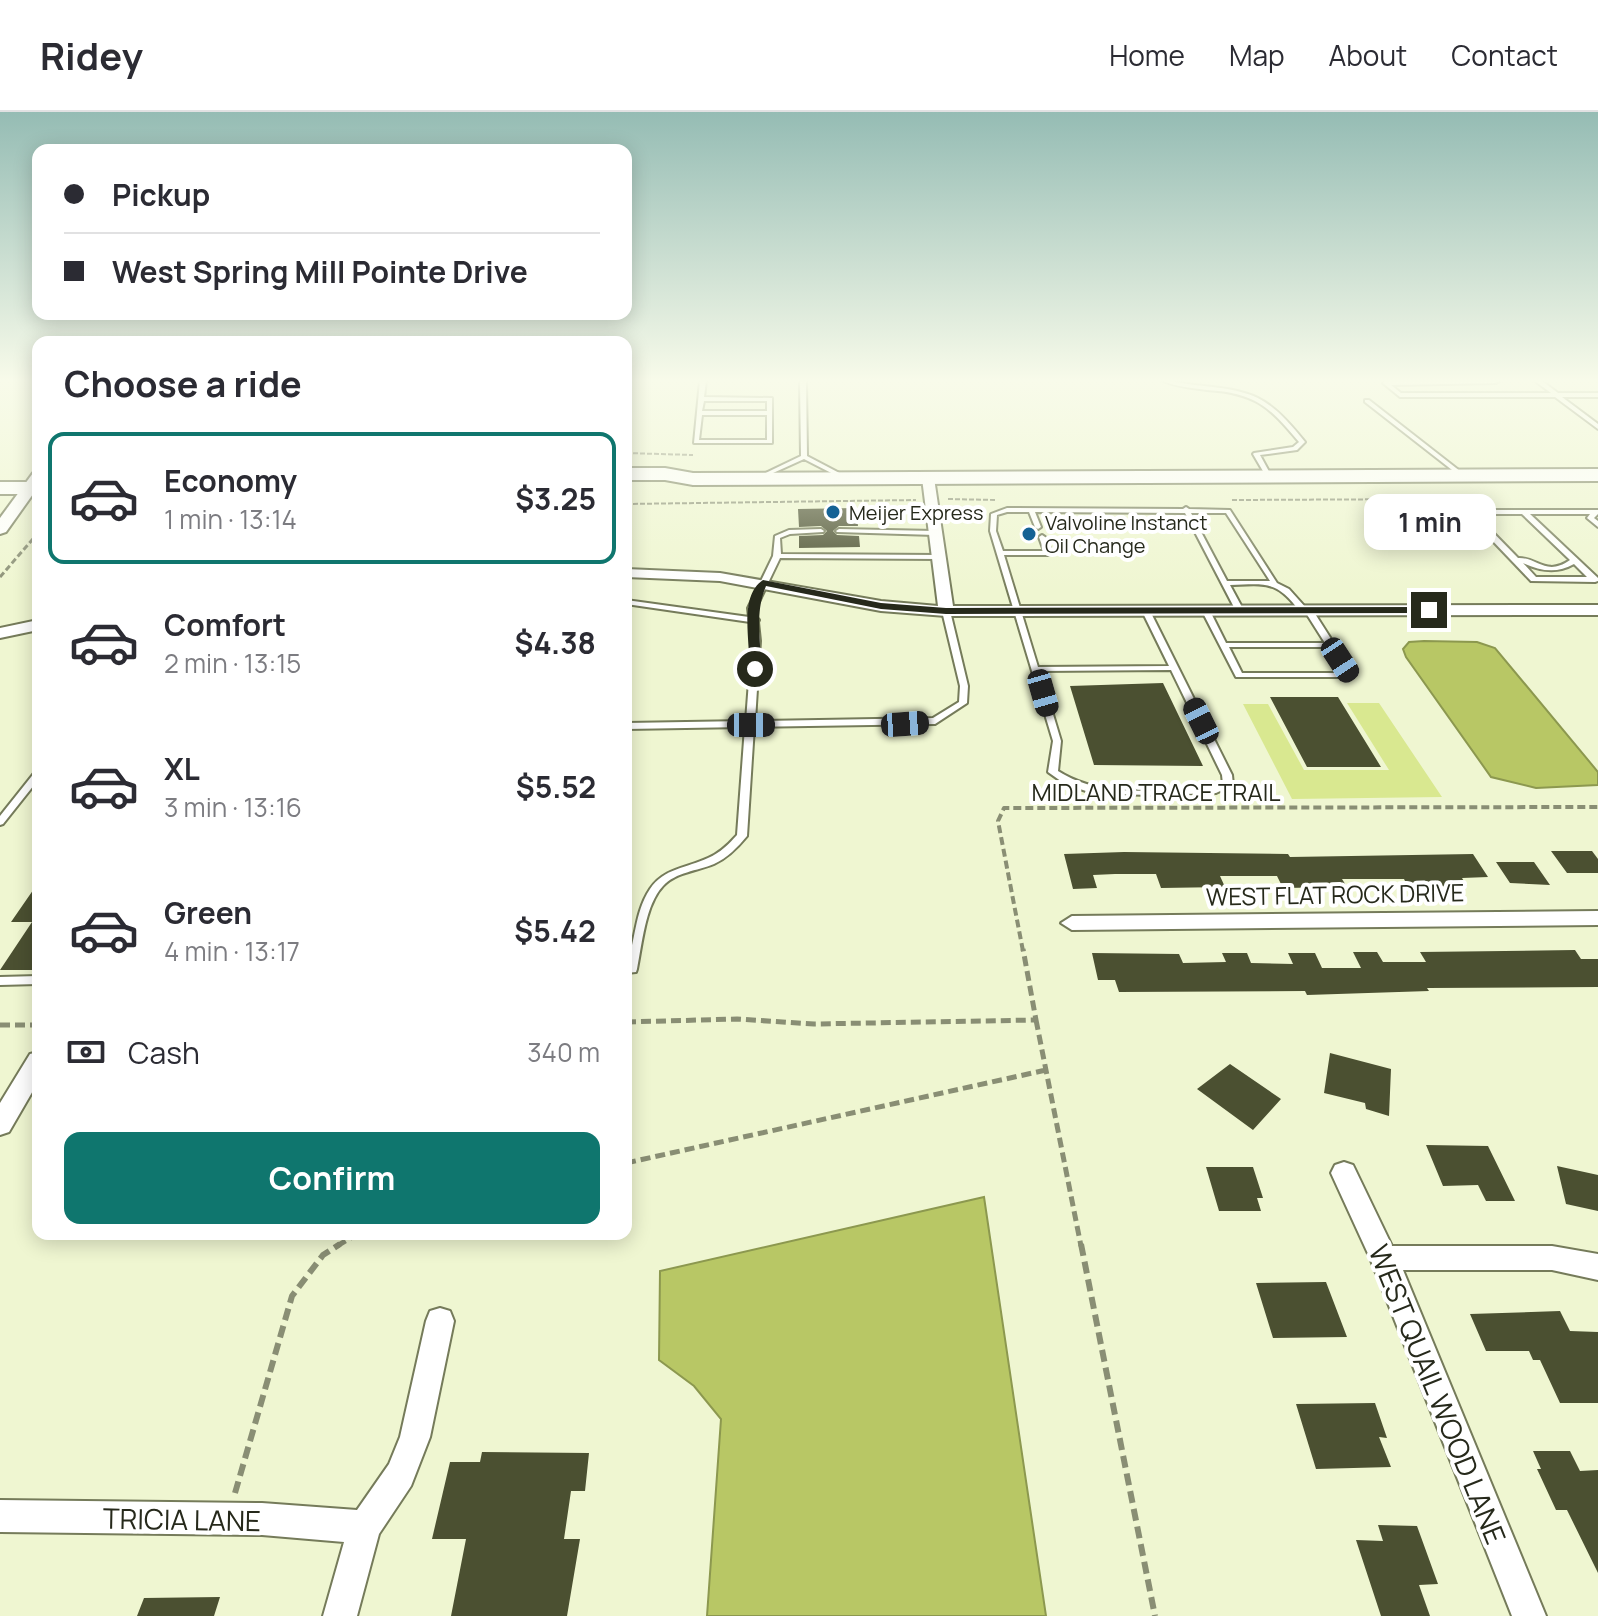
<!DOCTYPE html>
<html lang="en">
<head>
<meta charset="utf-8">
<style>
	:root { --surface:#fff; --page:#f2f2f3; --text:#2b2b33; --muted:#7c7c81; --line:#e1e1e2; --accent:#0f766e }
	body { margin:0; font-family:Manrope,sans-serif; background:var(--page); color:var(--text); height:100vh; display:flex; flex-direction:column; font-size:30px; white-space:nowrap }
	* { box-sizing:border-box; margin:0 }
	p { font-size:26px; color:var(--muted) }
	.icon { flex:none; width:44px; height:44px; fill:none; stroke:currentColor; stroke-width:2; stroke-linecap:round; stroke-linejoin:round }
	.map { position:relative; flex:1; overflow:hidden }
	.panel { position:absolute; left:32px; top:224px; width:600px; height:904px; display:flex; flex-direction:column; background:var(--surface); border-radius:16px; box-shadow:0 4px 20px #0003 }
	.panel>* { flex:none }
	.hud { position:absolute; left:32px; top:32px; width:600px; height:176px; border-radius:16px; box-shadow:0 4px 20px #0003; display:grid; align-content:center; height:176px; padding:0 32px; background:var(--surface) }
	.end { position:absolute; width:36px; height:36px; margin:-18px; border:10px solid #26291b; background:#fff; box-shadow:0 0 0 4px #fff }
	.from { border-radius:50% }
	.bubble { position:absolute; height:56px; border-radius:16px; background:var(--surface); box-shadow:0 4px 20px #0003; font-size:26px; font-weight:700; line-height:56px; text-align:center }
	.car { position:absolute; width:24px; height:48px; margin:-24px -12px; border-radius:10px; box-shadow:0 0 6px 2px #0007; background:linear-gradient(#222 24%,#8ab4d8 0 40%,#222 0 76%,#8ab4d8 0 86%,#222 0) }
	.hud b { display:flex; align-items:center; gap:28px; height:76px; font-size:30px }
	.hud b+b { border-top:2px solid var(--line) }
	.hud i { width:20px; height:20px; background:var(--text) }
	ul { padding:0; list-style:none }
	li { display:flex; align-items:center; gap:24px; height:132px; margin:0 16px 12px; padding:0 16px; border:4px solid transparent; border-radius:16px }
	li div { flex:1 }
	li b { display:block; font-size:30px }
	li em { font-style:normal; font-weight:700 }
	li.selected { border-color:var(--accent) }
	li>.icon { width:72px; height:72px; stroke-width:1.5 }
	h2 { padding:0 32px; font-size:36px; line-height:96px }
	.pay { display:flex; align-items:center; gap:20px; height:88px; padding:0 32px; font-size:30px }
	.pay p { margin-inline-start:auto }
	.cta { display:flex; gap:16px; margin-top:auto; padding:16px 32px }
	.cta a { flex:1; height:92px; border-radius:16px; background:var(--accent); color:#fff; font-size:32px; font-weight:700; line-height:92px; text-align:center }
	header { display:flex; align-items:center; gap:48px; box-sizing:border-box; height:112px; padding:0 40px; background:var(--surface); border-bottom:2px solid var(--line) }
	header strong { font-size:38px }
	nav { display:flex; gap:44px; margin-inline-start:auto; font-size:28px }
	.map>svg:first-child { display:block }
</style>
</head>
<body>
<header>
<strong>Ridey</strong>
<nav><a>Home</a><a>Map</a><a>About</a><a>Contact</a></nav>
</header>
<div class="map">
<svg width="1598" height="1504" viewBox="0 0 1598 1504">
	<rect width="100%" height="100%" fill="#eff6d1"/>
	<!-- green -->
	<path fill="#d9e890" d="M1347,591H1379L1442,685L1292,687L1243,592H1268L1304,658H1389Z"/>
	<!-- water -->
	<path fill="#b8c765" stroke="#8c984f" stroke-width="2" d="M1424,529L1477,530L1495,536L1598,660V673L1536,676L1491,665L1406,545L1403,537L1409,530Z
		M984,1085L1046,1504H707L721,1307L694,1274L659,1248L660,1159Z"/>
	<!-- building -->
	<path fill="#4b5031" d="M856,396L858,414H839L833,419L837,423L859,424L860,435L799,436V424L823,423L827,419L821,414L799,415L798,397Z
		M1163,571L1203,654L1094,653L1070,574Z
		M1270,585H1338L1381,655H1307Z
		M1551,739H1592L1598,747V761H1567Z
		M1124,740L1288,742L1290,745L1473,742L1488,765L1462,766L1467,774L1408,775L1404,767H1342L1347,775L1283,776L1277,764H1220L1225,775L1161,776L1156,762H1115L1093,763L1097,776L1073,777L1064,742Z
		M1496,750H1534L1550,773L1510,771Z
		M38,771V858H0L32,810H11Z
		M1575,838L1581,847H1598V875L1427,876L1429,879L1307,883L1305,879L1119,880L1115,868H1098L1092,841L1179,842L1183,851L1226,850L1222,841H1247L1251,851L1293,852L1288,841H1315L1322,856H1361L1353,840H1377L1383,850H1426L1420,840Z
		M1330,941L1391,957L1389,1004L1366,997L1365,991L1324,981Z
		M1230,952L1281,987L1253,1018L1197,977Z
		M1426,1033L1488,1034L1515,1089H1486L1478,1073L1443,1074Z
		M1557,1054L1598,1063V1099L1566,1092Z
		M1206,1055H1253L1263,1086H1257L1261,1099H1219Z
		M1326,1170L1347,1225L1273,1226L1256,1171Z
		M1560,1199L1570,1219L1598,1220V1291H1560L1540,1248H1533L1529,1239H1486L1470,1202Z
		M1375,1291L1387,1326L1379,1325L1391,1355L1316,1357L1296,1292Z
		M1533,1339H1570L1580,1359L1598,1358V1461L1567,1398H1556L1537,1357H1541Z
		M482,1340L589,1341L585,1379H571L564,1427H580L567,1504H451L466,1427H432L450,1350H480Z
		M1378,1413L1417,1414L1438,1472L1419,1473L1430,1504H1381L1356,1428L1383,1429Z
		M220,1485L214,1504H137L144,1486Z"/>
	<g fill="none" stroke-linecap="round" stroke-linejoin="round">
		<defs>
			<path id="service" d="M700,269H706L704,285L772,286V331H694ZM704,289H767V299H702ZM702,303H767V328H699Z
				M800,269H806L807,344L847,365V367H843L804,347L760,367L755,366L801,344Z
				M1163,269C1174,269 1185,272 1195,273C1254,279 1267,283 1305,330L1297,338L1260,343L1272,365L1267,366L1253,342L1254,341L1293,335L1299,330C1269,294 1255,281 1207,278C1192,276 1177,275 1163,269Z
				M1386,269H1499L1496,271L1391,273L1401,281H1551L1535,269H1542L1558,281H1598V285H1562L1598,312V317L1555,285H1400L1384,272L1383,271Z
				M1365,288H1369L1465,363V365H1461L1365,290Z
				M1186,395L1189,397L1230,398L1277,471L1289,477L1307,497H1312L1354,563L1350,565H1236L1202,499L1203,497H1209L1226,531H1325L1306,501H1301C1277,468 1267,472 1230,473L1244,499L1243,501H1237L1185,401L1035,400L1041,415L1038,417L1035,415L1029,400H1007L997,403L996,419L1003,439H1044L1039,425L1042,423L1045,425L1052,441L1048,443H1004L1038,555L1169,554L1142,499L1143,497H1149L1232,663L1233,673L1216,681L1154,683L1108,682L1086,679L1065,672L1048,660L1053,629L990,419L991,402L1007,396L1183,397ZM1191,401H1226L1270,469H1227ZM1229,535H1328L1344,561H1242ZM1171,558L1222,663L1223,672L1215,675C1163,677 1103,688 1058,659L1061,629L1040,559Z
				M1598,398V402L1594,406L1598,409V415L1587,406L1590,402H1530L1598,466V469L1595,470L1531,469L1467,402H1445L1442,400L1445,398ZM1475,402H1522L1570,448C1546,465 1537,445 1518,446ZM1523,451C1540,459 1557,462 1574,452L1587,465H1536Z
				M821,417L824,419L823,420L790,422L780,426L781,442L939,443L943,445L939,447L780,446L756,496L757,506L759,508L758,510L760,529L755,609L933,606L959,590L960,574L942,499L946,497L950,499L968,574L967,591L935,612L754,615L747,724C738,735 727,746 714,752C697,759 676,760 663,774C645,793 642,833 637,857L636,860L626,861V853C636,830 634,801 650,777C664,756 687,756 708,746C720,741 729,732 737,723L745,615L626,617V611L746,609L752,529L750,510L626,492V488L749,505L748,496L773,444L775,424L789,418Z
				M839,417L935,419L938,421L935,423L837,420L836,419Z
				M38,659V668L3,712L0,713V704L35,660Z
				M38,864V872L0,873V865Z"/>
			<path id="minor" d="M928,362L934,366L953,494L1598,493V503L946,504L881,499L720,469L626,465V457L720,461L881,489L938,494L922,366Z
				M38,508V518L0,526V516Z
				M1598,799V813L1072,818L1061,811L1072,804Z
				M38,940V970L9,1020L0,1023V991L30,942Z
				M1344,1050L1353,1053L1392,1134H1552L1598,1142V1168L1552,1158H1403L1546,1504H1512L1370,1146L1331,1061L1335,1053Z
				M440,1196L450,1199L454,1209L430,1325L411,1374L379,1422L357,1504H323L344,1430L262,1423L0,1420V1388L262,1391L357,1398L389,1352L400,1325L426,1209L430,1199Z"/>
			<path id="tertiary" d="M38,359V375L6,420L0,422V406L33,361Z"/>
			<path id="primary" d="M626,356H665L693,361L1598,357V369L693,373L665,368H626Z
				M0,370H38V382H0Z"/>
		</defs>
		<!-- service casing -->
		<use href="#service" stroke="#757b5a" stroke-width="4"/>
		<!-- minor casing -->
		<use href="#minor" stroke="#757b5a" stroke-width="4"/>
		<!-- tertiary casing -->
		<use href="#tertiary" stroke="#757b5a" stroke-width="4"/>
		<!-- primary casing -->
		<use href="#primary" stroke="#757b5a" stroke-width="4"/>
		<!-- path-far4 -->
		<path stroke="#898e74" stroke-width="2" stroke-dasharray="5 2" stroke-linecap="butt" d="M626,341L693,343
			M948,387L996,388
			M1232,388L1443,387
			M626,392L916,388"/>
		<!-- path-far3 -->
		<path stroke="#898e74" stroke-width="3" stroke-dasharray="6 3" stroke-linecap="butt" d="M0,465L38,421"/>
		<!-- path-far2 -->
		<path stroke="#898e74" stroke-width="4" stroke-dasharray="8 4" stroke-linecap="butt" d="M1023,839L998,709L1004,696L1598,695"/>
		<!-- path-far1 -->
		<path stroke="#898e74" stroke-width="5" stroke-dasharray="10 5" stroke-linecap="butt" d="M1036,908L1081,1134
			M626,910L737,907L814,912L1036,908L1023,837
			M0,913H38
			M626,1051L1046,958
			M337,1134L357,1122"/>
		<!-- path -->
		<path stroke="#898e74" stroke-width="6" stroke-dasharray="12 6" stroke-linecap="butt" d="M1081,1132L1155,1504
			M235,1381L292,1184L323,1143L340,1132"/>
		<!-- service -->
		<use href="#service" fill="#fff" fill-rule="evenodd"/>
		<!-- minor -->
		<use href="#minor" fill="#fff" fill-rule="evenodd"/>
		<!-- tertiary -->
		<use href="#tertiary" fill="#fff" fill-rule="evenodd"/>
		<!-- primary -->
		<use href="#primary" fill="#fff" fill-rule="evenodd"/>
	</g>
	<!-- sky -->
	<linearGradient id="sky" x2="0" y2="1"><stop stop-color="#95bcb4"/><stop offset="0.56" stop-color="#f8fbea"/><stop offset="1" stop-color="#f8fbea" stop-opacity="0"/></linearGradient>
	<rect width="1598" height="480" fill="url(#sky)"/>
	<!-- route -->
	<path fill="#26291b" d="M763,468L881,491L946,496L1429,495L1434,498L1429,501L946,502L881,497L766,474C754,503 762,526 760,557L755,560L749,557C751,530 738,485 763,468Z"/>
	<!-- markers -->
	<g fill="#156295" stroke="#fff" stroke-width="3">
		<circle cx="833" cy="400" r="8"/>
		<circle cx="1029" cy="422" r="8"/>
	</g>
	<g text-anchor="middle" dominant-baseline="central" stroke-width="8" stroke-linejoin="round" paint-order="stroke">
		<!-- far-poi labels -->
		<g font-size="20" fill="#26291b" stroke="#fff" text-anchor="start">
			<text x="849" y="400">Meijer Express</text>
			<text x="1045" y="410">Valvoline Instanct<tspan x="1045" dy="23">Oil Change</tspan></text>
		</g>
		<!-- street labels -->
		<g font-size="24" fill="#26291b" stroke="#fff">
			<text x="1156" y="679">MIDLAND TRACE TRAIL</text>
			<text transform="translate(1335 782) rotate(-1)">WEST FLAT ROCK DRIVE</text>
		</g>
		<!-- near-street labels -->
		<g font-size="28" fill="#26291b" stroke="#fff">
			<text transform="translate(1438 1282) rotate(68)">WEST QUAIL WOOD LANE</text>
			<text transform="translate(182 1407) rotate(1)">TRICIA LANE</text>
		</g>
	</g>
</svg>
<i class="end from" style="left:755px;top:557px"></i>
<i class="end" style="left:1429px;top:498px"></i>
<div class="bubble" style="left:1364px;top:382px;width:132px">1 min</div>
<i class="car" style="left:1340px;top:548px;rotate:147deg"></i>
<i class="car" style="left:1043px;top:581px;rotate:164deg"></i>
<i class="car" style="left:1201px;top:609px;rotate:334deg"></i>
<i class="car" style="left:905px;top:612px;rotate:86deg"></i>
<i class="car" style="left:751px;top:613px;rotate:90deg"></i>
<div class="hud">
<b><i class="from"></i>Pickup</b>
<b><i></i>West Spring Mill Pointe Drive</b>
</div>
<section class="panel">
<h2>Choose a ride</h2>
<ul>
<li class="selected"><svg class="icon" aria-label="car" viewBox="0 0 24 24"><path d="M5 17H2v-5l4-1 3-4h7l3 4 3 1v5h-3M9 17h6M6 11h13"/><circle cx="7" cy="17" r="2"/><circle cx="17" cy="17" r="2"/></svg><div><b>Economy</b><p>1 min · 13:14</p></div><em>$3.25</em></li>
<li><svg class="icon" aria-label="car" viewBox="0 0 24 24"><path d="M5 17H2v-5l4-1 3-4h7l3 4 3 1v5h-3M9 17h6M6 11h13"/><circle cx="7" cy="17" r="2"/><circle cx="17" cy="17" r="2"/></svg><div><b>Comfort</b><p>2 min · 13:15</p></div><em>$4.38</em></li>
<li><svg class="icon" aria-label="car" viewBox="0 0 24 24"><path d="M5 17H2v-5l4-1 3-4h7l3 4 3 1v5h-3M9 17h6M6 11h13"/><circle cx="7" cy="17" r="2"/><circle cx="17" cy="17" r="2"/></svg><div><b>XL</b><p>3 min · 13:16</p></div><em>$5.52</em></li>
<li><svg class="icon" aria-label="car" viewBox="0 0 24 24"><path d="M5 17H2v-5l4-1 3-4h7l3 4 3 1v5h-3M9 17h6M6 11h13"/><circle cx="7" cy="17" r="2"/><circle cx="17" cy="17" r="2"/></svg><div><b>Green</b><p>4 min · 13:17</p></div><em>$5.42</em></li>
</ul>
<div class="pay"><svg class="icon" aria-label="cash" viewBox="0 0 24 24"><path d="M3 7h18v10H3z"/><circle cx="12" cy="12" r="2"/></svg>Cash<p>340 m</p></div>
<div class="cta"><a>Confirm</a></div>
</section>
</div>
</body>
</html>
